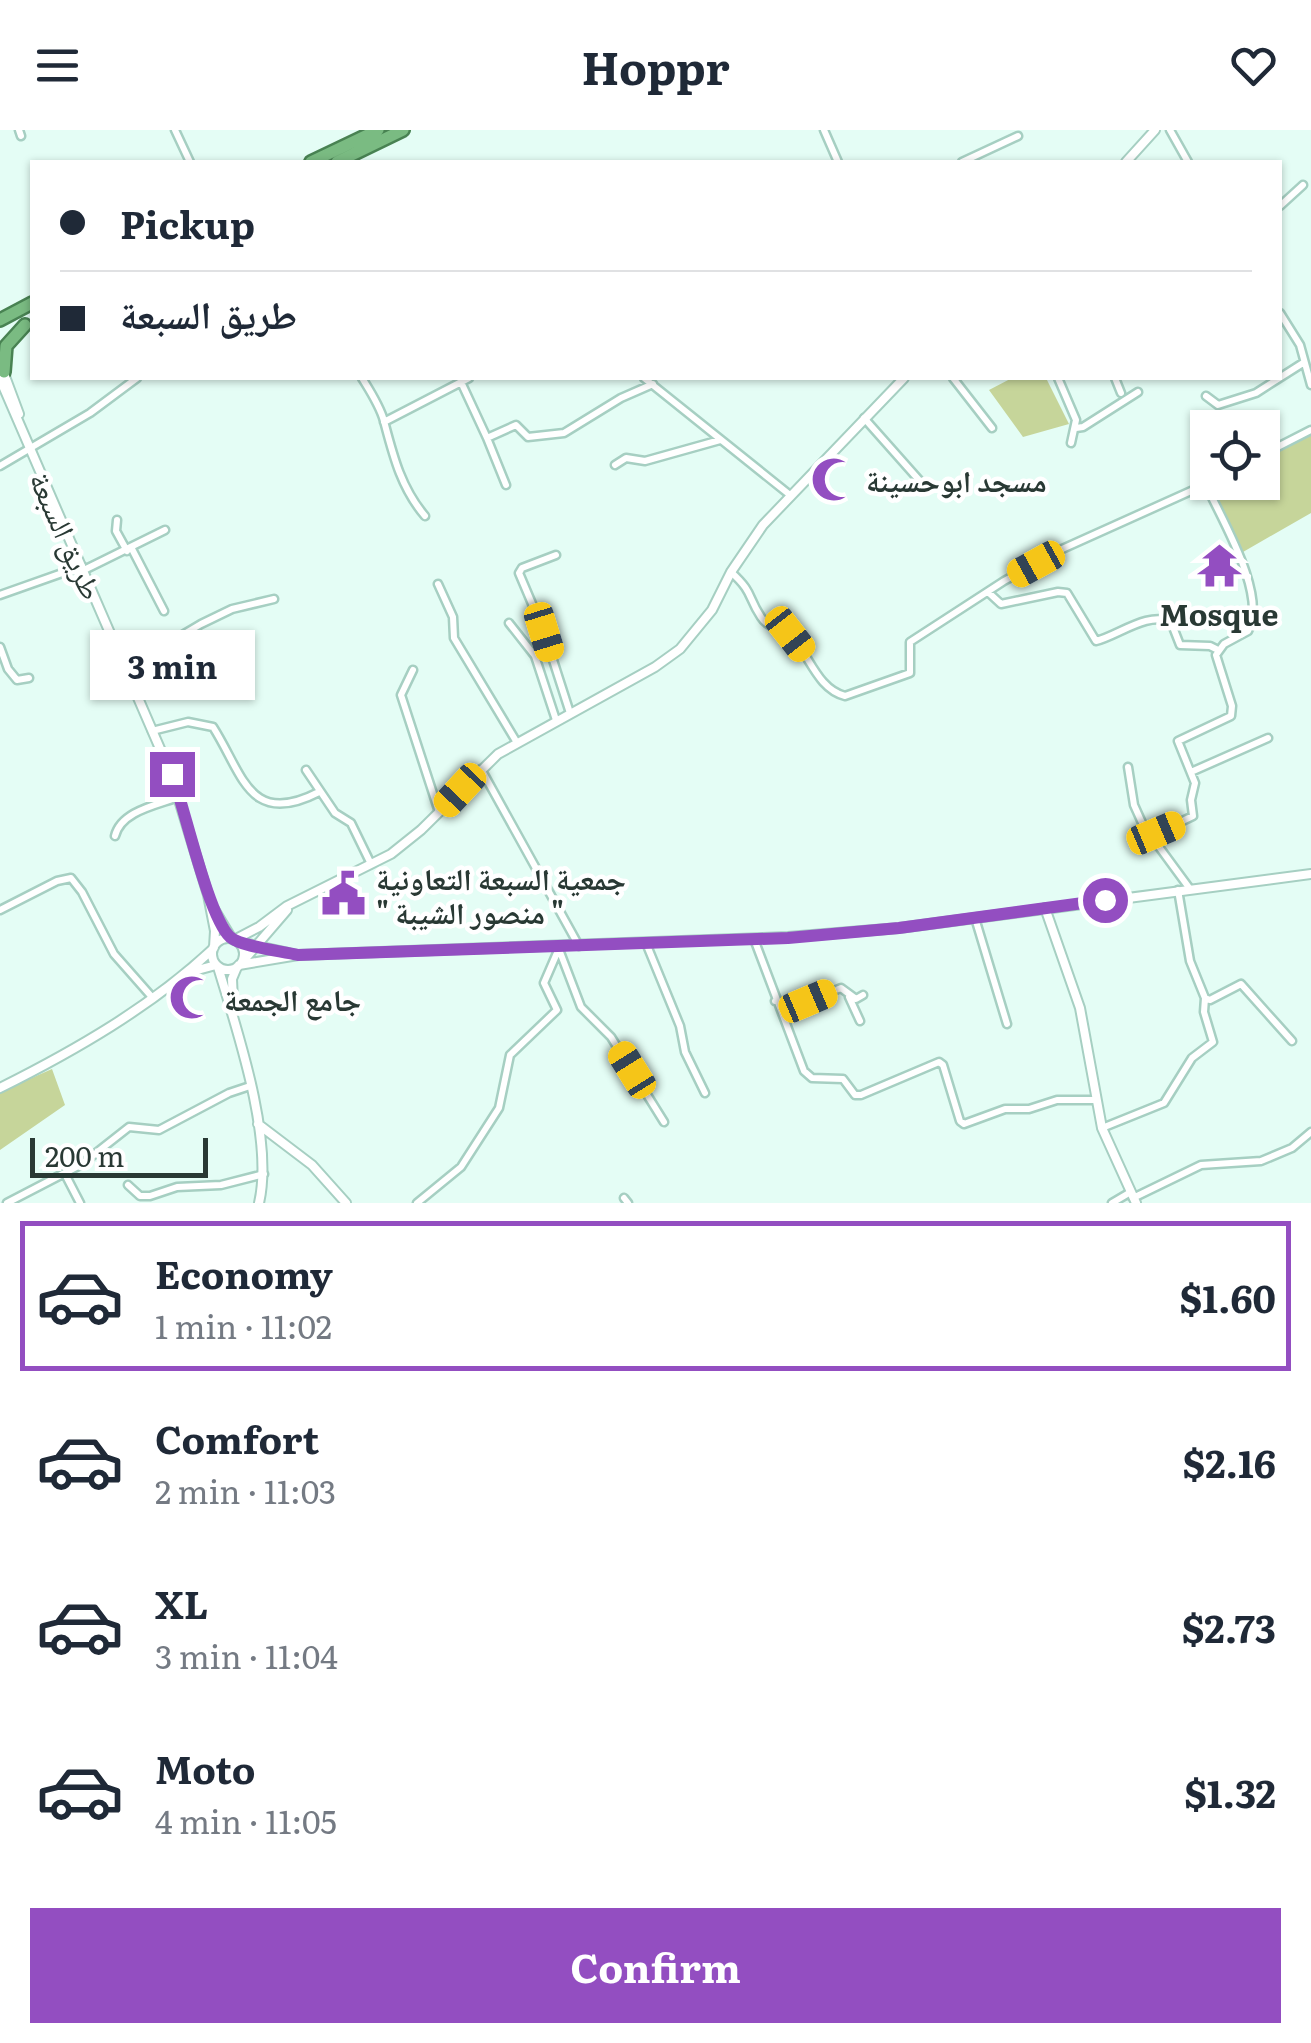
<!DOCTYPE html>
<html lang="en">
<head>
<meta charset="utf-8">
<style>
	:root { --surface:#fff; --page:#f6f6f7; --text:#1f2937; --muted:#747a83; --line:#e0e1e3; --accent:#934ec1 }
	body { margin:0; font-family:Literata,"Noto Naskh Arabic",serif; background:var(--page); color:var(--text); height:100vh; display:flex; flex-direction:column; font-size:38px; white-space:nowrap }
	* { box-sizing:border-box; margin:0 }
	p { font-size:32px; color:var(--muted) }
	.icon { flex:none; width:55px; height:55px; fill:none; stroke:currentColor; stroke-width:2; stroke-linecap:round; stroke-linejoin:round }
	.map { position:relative; height:1073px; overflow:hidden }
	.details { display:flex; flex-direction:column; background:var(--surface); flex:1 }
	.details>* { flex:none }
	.top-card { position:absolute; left:30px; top:30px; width:1252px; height:220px; border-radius:0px; box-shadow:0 2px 8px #0004; display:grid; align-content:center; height:220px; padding:0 30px; background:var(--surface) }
	.tools { position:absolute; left:1190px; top:280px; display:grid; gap:20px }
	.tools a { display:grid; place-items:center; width:90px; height:90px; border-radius:0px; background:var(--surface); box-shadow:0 2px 8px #0004; font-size:50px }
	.scale { position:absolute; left:30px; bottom:25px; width:178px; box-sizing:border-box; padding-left:10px; border:5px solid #293934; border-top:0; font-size:28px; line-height:35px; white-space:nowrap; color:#293934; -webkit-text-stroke:8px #fff; paint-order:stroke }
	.end { position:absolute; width:45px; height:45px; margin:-22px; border:12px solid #934ec1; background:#fff; box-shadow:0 0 0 5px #fff }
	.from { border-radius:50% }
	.bubble { position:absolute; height:70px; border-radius:0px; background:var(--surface); box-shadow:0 2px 8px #0004; font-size:32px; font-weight:700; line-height:70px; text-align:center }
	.car { position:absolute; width:30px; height:60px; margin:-30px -15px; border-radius:12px; box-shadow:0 0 8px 2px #0007; background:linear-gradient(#f5c518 24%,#345 0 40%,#f5c518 0 76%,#345 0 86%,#f5c518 0) }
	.top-card b { display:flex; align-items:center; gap:35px; height:95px; font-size:38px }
	.top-card b+b { border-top:2px solid var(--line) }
	.top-card i { width:25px; height:25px; background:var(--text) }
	ul { padding:18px 0 0; list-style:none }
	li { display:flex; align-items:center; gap:30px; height:150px; margin:0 20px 15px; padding:0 10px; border:5px solid transparent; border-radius:0px }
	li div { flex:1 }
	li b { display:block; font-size:38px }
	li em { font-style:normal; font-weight:700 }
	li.current { border-color:var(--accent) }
	li>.icon { width:90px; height:90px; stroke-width:1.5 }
	.button { display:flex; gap:20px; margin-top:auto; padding:20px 30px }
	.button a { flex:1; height:115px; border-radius:0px; background:var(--accent); color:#fff; font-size:40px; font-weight:700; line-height:115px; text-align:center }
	header { display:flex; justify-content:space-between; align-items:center; height:130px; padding:0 30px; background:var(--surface); font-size:45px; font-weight:700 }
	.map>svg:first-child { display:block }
</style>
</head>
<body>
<header><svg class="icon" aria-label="menu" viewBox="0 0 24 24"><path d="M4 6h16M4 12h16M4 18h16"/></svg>Hoppr<svg class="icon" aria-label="heart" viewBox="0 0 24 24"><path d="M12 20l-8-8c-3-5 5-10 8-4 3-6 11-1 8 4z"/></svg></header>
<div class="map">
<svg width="1311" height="1073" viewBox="0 0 1311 1073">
	<rect width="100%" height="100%" fill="#e4fdf5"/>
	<!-- green -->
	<path fill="#c6d59a" d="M1012,248H1046L1069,294L1023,307L989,260Z
		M1311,303V383L1243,422L1212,357L1220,353L1262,352L1263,329Z
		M52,939L65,975L0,1020V962Z"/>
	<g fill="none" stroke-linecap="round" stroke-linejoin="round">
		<defs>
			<path id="minor" d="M19,0L21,6
				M175,0L190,32
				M824,0L838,32
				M1170,0L1188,32
				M962,32L1018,6
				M1280,76L1303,55
				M1280,183L1300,215L1311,255
				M362,248C370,261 380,276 384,291C393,325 401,358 425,386
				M644,248L790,365
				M953,248L992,298
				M1058,248L1076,290L1071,313
				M1115,248L1121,263
				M461,252L487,308L516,295L528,307L564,303L621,268L653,254
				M1206,266L1218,275L1256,263L1303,233
				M864,288L919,350
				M384,292L469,248
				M1076,298L1083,297L1138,262
				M487,308L506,355
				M1262,325L1311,300
				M615,335L626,328L645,331L720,310
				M0,336L90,283L137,248
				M117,390L116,401L127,421
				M132,419L164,481
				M556,425L522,438L519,443L544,502L570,583
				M84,440L165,400
				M731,442C754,463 747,466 761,487C768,499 784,498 793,508C810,527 818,559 845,566L910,543V512L1004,451L1060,420L1211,352
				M438,454L453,487L454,508L516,611
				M988,462L1001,474L1058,462L1067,463L1096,511C1119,505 1148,481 1171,492L1180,515L1210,516L1218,520
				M0,465L82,436
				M509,493L535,526L556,590
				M0,517L8,539L17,550L29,548
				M172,520L197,513L211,529
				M413,540L401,565L439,682
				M130,549L160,534L179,507L201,494L232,479L274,469
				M152,601L188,592L213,597C243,644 249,698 319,662
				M1128,637L1134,675L1143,695L1190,759
				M481,639L579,816
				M306,640L335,683L351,693L371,734
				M1191,642L1268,608
				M115,706C121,681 157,675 178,667
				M1151,706L1193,686L1191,670L1195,653L1178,611L1231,586L1232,576L1216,525L1224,514L1248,501C1268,466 1222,390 1206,355
				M1178,760L1190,831L1205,868L1210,870L1241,854L1292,911
				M0,780L57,751L71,748L82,762L114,824L151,866
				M975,788L1007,894
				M754,809L804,941L812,948L843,949L855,965H861L939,932L943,935L960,991L964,994L1005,979H1029L1057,970H1095
				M646,813L680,896L685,922L705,963
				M560,822L581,877L611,907L664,992
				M849,867L860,891
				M775,871L801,874L841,858L856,869L863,865
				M1102,998L1164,973L1192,928L1213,912L1204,882L1205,868
				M65,1044L80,1073
				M128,1055L140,1066H150L177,1057L221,1055L264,1044
				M624,1068L628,1073
				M1133,1068L1201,1035L1261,1031L1292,1018L1311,1002
				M7,1073L82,1034L129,997L159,1000L229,963L250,956
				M417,1073L461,1037L499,978L510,925L557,880L544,853L560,816
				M1112,1073L1129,1063"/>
			<path id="tertiary" d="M1126,32L1155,0
				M3,241L19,284
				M0,249L171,644L208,765L215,801L214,817
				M1045,778L1080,878L1102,998L1136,1073
				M214,779L232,809
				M212 824a16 16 0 1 1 32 0a16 16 0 1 1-32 0Z
				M234,810L259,797L287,776L391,724L421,700L498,624L655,537L680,519L712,480L731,442L763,395L904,248
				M239,812L289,823
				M244,830L287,780
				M239,835L298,825L788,807L899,798L1311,744
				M218,837C237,900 274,1009 259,1073
				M190,842L216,835
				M233,871L232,849L237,837
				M0,958C74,921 151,877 213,819
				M258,994L312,1035L346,1073"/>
			<path id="trunk" d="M311,32L378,0
				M337,32L403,0
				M0,190L32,173
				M4,242L6,216L25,195"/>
		</defs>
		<!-- minor casing -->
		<use href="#minor" stroke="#a6cfc2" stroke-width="11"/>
		<!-- tertiary casing -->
		<use href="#tertiary" stroke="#a6cfc2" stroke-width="12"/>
		<!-- trunk casing -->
		<use href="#trunk" stroke="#488252" stroke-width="16"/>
		<!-- minor -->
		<use href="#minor" stroke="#fff" stroke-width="6"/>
		<!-- tertiary -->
		<use href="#tertiary" stroke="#fff" stroke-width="8"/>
		<!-- trunk -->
		<use href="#trunk" stroke="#7abb82" stroke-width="11"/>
	</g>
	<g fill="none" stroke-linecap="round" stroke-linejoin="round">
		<!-- route -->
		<path stroke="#934ec1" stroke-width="12" d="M172,644C185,679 208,786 230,807C241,817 283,821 298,825L788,808L899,798L1105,770"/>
	</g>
	<!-- icons -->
	<defs>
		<symbol id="mosque-bare" viewBox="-9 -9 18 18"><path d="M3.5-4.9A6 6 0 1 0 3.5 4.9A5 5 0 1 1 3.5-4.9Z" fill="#934ec1" stroke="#fff" stroke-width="2.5" paint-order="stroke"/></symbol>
		<symbol id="temple-bare" viewBox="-9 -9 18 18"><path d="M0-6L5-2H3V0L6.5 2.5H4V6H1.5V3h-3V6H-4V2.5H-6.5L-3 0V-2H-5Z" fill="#934ec1" stroke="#fff" stroke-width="2.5" paint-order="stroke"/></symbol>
		<symbol id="civic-bare" viewBox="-9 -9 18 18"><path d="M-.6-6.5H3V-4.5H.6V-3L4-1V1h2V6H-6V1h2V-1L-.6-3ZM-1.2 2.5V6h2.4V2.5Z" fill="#934ec1" stroke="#fff" stroke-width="2.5" paint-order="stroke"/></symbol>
	</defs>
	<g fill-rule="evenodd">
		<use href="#mosque-bare" x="802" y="318" width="63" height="63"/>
		<use href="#temple-bare" x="1188" y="404" width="63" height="63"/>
		<use href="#civic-bare" x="312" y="732" width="63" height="63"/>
		<use href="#mosque-bare" x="160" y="836" width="63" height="63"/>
	</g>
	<g text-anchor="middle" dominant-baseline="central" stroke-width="9" stroke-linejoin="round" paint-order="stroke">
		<!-- poi labels -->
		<g font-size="30" font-weight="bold" fill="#293934" stroke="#fff" text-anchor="start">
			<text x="866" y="349">مسجد ابوحسينة</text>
			<text x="1219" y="483" text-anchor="middle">Mosque</text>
			<text x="376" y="747">جمعية السبعة التعاونية<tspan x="376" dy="34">" منصور الشيبة "</tspan></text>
			<text x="224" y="868">جامع الجمعة</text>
		</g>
		<!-- street labels -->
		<g font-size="30" fill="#293934" stroke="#fff">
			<text transform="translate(68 405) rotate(66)">طريق السبعة</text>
		</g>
	</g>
</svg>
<div class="tools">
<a><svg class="icon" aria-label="locate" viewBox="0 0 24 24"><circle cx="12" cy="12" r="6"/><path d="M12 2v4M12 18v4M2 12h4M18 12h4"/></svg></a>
</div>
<div class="scale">200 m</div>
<i class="end from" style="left:1105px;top:770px"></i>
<i class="end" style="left:172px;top:644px"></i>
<div class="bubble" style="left:90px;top:500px;width:165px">3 min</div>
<i class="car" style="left:1036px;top:434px;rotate:241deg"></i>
<i class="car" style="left:544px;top:502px;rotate:163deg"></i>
<i class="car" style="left:790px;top:504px;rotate:142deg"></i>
<i class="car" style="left:460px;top:660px;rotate:223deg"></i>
<i class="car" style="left:1156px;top:703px;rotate:67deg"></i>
<i class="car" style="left:808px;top:871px;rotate:67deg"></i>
<i class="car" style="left:632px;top:940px;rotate:328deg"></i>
<div class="top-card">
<b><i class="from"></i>Pickup</b>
<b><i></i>طريق السبعة</b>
</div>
</div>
<section class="details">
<ul>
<li class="current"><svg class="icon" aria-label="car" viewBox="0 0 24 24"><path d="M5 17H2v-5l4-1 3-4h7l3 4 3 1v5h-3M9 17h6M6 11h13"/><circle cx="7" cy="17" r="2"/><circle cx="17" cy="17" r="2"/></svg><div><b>Economy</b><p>1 min · 11:02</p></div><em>$1.60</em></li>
<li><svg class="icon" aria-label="car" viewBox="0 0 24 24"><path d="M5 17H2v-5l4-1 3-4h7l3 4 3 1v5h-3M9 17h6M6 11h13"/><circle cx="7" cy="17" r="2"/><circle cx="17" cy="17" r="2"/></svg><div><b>Comfort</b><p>2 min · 11:03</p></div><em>$2.16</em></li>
<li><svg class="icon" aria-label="car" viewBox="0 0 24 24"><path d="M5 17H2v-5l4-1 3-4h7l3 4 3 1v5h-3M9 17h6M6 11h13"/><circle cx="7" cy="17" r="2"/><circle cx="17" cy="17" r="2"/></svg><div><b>XL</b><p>3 min · 11:04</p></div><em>$2.73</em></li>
<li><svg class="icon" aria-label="car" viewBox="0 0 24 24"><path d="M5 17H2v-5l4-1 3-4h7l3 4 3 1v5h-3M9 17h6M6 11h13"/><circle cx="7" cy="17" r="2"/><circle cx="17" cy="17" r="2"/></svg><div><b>Moto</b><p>4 min · 11:05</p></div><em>$1.32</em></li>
</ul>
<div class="button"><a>Confirm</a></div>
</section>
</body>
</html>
